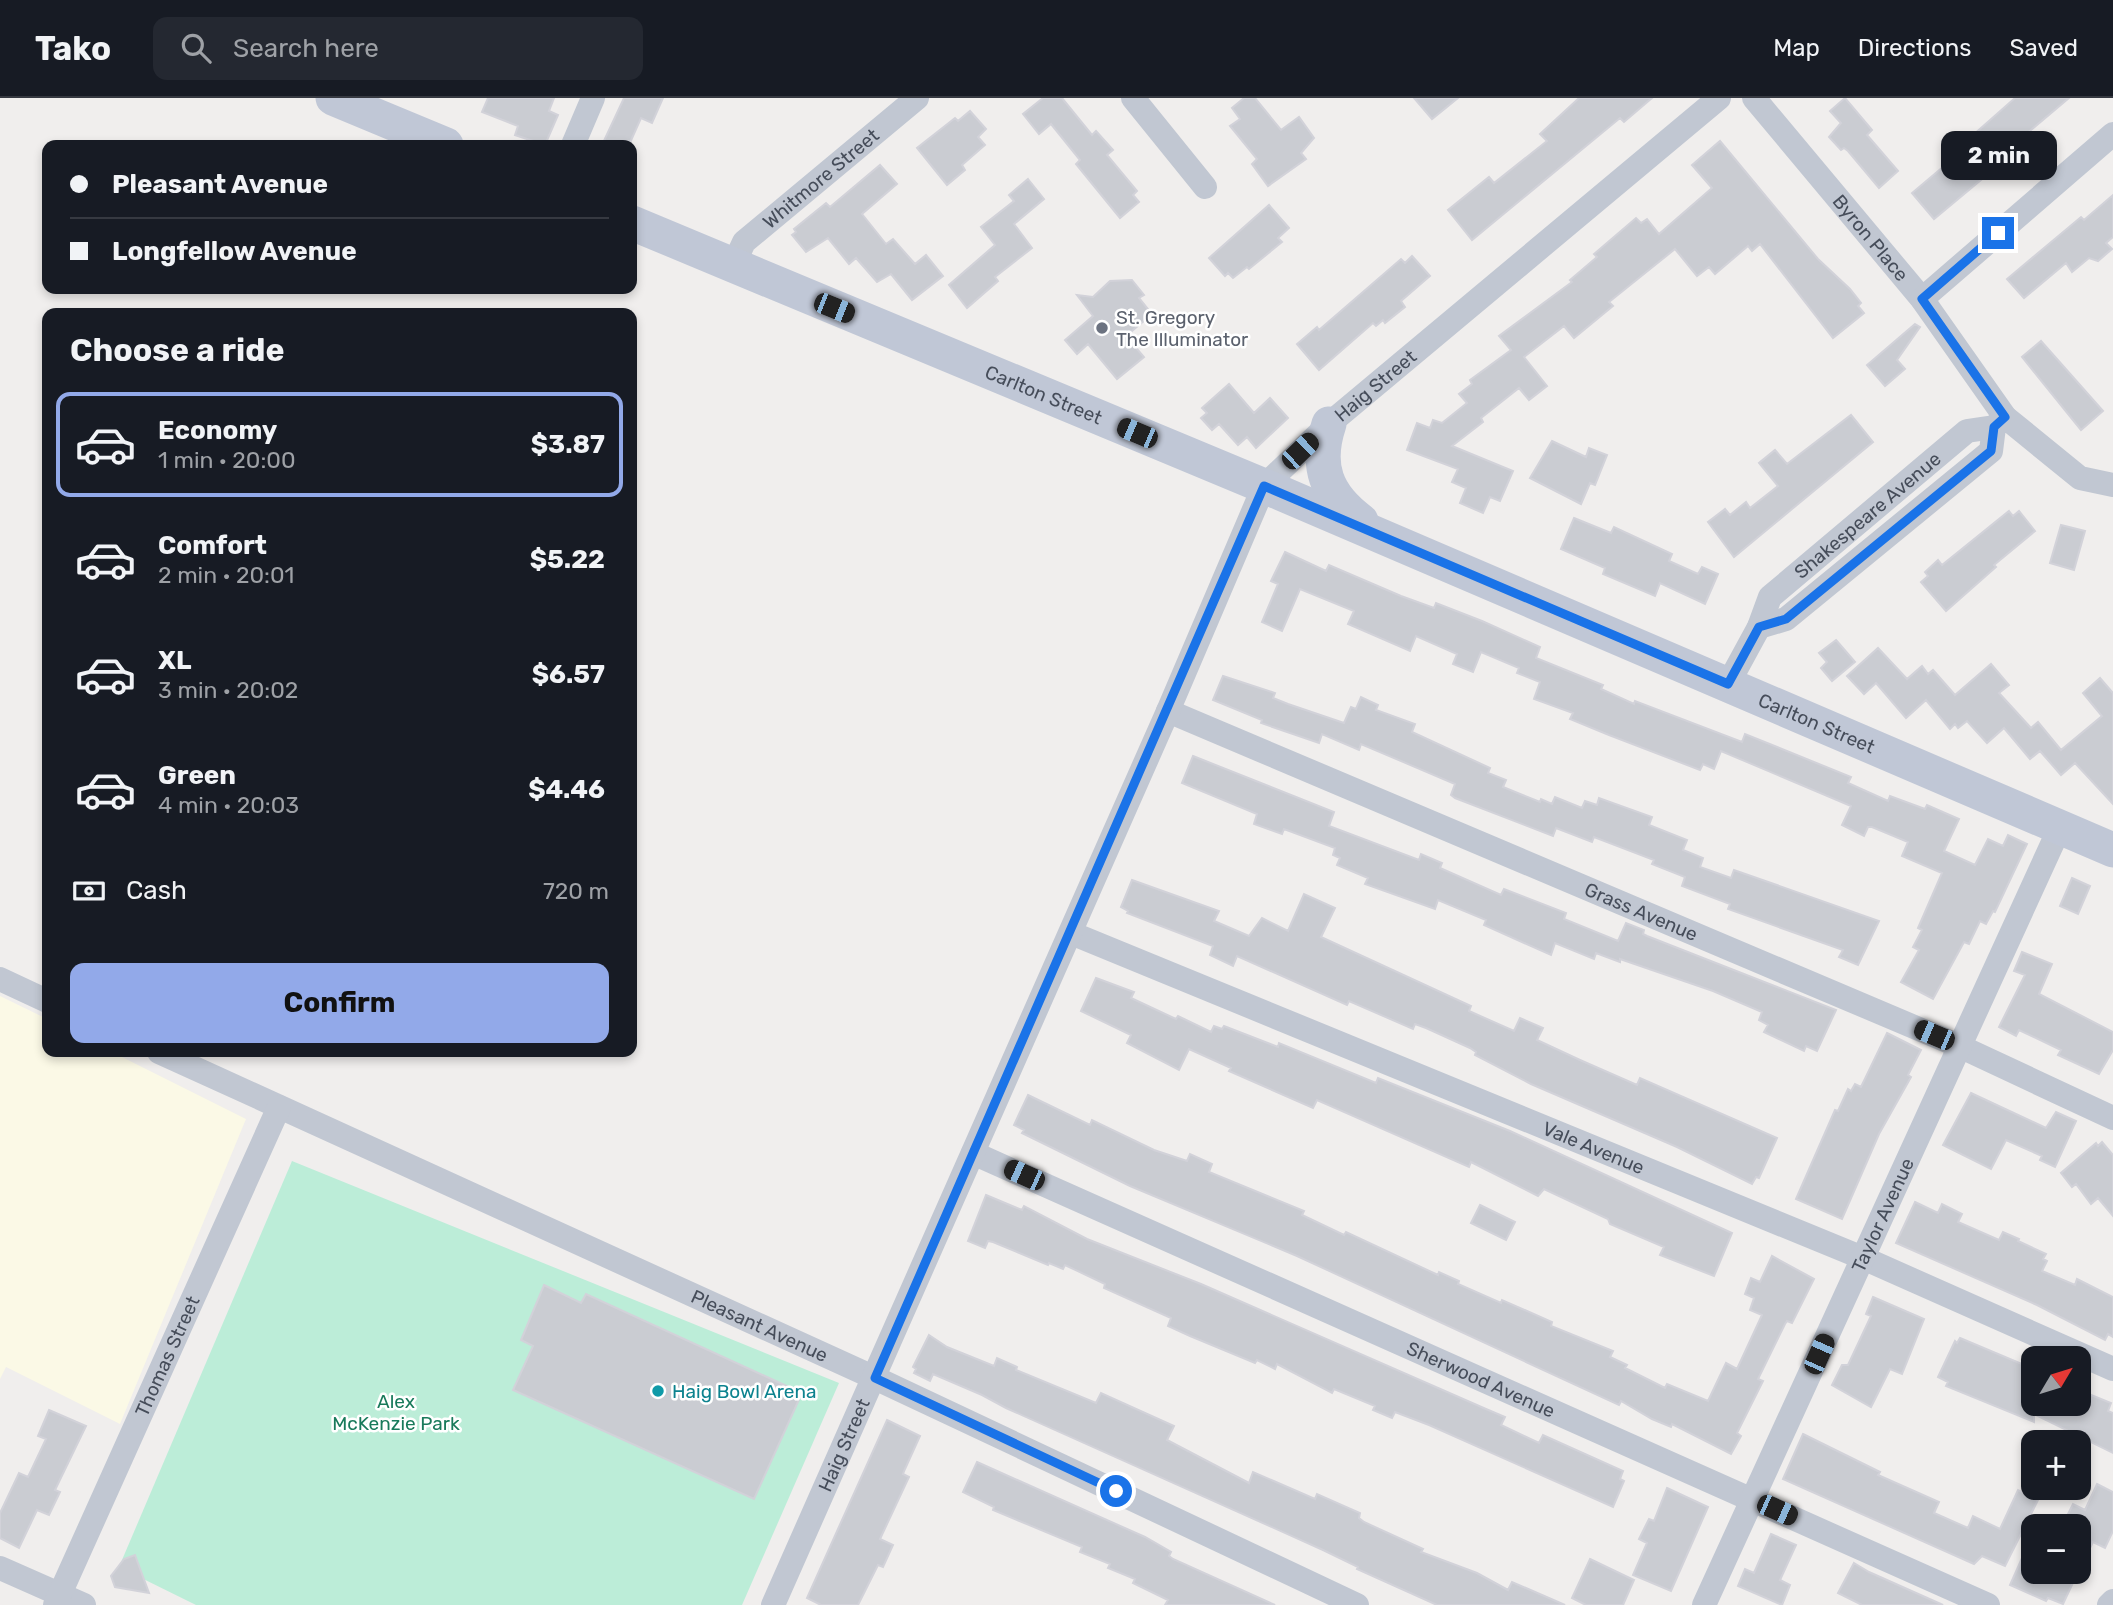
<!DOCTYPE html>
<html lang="en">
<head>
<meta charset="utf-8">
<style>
	:root { --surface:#171b24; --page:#242831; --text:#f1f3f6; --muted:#9ea1a6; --line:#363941; --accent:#92a9e9 }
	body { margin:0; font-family:Rubik,sans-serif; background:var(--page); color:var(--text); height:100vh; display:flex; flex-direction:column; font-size:26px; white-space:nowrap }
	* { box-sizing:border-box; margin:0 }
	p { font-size:23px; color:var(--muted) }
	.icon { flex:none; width:38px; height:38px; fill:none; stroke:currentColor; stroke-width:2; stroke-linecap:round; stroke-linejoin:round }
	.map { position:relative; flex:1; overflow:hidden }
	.drawer { position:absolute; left:42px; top:210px; width:595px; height:749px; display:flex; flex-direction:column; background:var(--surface); border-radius:14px; box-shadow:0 4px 10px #0003 }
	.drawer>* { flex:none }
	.guide { position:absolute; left:42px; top:42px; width:595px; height:154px; border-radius:14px; box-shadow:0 4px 10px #0003; display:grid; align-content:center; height:154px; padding:0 28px; background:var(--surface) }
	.needle { width:46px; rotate:52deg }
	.tools { position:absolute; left:2021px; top:1248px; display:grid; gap:14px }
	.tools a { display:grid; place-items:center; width:70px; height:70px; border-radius:14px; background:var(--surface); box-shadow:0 4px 10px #0003; font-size:35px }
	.end { position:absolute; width:32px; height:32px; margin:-16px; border:9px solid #1a73e8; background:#fff; box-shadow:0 0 0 4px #fff }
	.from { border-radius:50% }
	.bubble { position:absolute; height:49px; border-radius:14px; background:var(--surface); box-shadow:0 4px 10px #0003; font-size:23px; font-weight:700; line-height:49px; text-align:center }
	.car { position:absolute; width:21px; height:42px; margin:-21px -10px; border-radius:9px; box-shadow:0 0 5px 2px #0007; background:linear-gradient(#222 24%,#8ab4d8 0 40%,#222 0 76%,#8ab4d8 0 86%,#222 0) }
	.guide b { display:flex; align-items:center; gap:24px; height:66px; font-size:26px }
	.guide b+b { border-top:2px solid var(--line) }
	.guide i { width:18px; height:18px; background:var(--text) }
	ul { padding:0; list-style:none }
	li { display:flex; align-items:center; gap:21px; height:105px; margin:0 14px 10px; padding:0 14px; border:4px solid transparent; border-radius:14px }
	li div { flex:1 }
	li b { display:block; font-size:26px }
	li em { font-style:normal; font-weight:700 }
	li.selected { border-color:var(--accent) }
	li>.icon { width:63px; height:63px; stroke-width:1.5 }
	h2 { padding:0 28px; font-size:32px; line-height:84px }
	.pay { display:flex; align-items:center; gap:18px; height:77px; padding:0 28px; font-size:26px }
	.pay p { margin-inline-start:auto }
	.button { display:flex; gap:14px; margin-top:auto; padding:14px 28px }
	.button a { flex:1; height:80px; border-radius:14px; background:var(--accent); color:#111; font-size:28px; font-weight:700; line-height:80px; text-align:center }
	header { display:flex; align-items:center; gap:42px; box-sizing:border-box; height:98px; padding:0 35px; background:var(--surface); border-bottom:2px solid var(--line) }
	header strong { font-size:33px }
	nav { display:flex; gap:38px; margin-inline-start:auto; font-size:24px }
	.search { width:490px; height:63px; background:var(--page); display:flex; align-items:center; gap:18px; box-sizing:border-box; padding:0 24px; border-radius:14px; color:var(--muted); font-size:26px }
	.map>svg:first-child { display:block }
</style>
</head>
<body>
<header>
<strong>Tako</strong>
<div class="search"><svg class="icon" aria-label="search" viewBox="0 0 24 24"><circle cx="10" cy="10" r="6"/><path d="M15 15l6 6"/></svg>Search here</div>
<nav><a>Map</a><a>Directions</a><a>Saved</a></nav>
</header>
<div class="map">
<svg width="2113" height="1507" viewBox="0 0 2113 1507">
	<rect width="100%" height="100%" fill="#f0eeed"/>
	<!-- commercial -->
	<path fill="#fbf9e6" d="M0,898L47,921V954H112L246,1021L120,1326L6,1269L0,1281Z"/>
	<!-- green -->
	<path fill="#bcedd8" d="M292,1063L839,1285L742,1507H196L119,1469Z"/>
	<!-- building -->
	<path fill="#caccd2" stroke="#d2d2d9" stroke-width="2" d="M488,0H554L549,13L558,17L545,47L515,37L518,28L482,14Z
		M624,0H663L652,25L641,20L629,47H602Z
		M1043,0H1062L1092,37L1096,33L1113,52L1107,57L1137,93L1133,97L1139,104L1120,120L1076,66L1080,62L1051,26L1039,36L1023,16Z
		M1244,0H1255L1281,32L1299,19L1314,40L1301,55L1306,61L1268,88L1252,66L1257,61L1230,28L1240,21L1232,10Z
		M1414,0H1458L1432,21Z
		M1579,0H1652L1624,24L1620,20L1472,142L1448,112L1489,79L1494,85L1547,43L1540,36Z
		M1845,0L1872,32L1867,37L1898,73L1879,90L1848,53L1844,50L1841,52L1829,39L1841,25L1830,13Z
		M2015,0H2069L2019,42L2022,45L1993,72L1934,121L1912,95L1950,63L1947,60Z
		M970,13L986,31L978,39L985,47L962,67L965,72L947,87L917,50L955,20L958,23Z
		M1720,43L1818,161L1850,191L1861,205L1858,208L1864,215L1833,240L1760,146L1752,153L1748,148L1715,176L1709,169L1697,178L1675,151L1609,204L1613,208L1574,240L1564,228L1524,259L1547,288L1529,302L1519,290L1481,320L1483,324L1452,348L1513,373L1500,403L1490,399L1483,415L1460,405L1466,390L1452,384L1458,371L1407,352L1417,325L1430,330L1433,322L1442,325L1467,305L1459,296L1472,286L1470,282L1511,252L1499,238L1572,184L1570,182L1597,159L1594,156L1636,120L1641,125L1647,121L1659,136L1712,90L1692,67Z
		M880,67L897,86L862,116L886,146L893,141L915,166L926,157L943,178L912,202L891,176L877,184L856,160L849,166L828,140L806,154L792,137L796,134L794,131L826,105L830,109Z
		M1028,81L1044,101L1014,126L1032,150L995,179L998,183L967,210L949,187L995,147L981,129L1014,103L1009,97Z
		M2113,97V139L2106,145L2112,151L2098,163L2089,160L2072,174L2066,165L2024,200L2007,181L2081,119L2084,122Z
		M1269,107L1289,130L1278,140L1282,144L1249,171L1247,169L1233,180L1228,175L1225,178L1209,160Z
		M1412,158L1430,178L1401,203L1405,209L1385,225L1383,222L1376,228L1373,225L1319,272L1297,246L1317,229L1319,232L1401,161L1405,165Z
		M1132,182L1144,197L1139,200L1152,216L1126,238L1144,259L1117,281L1088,246L1077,256L1065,242L1093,218L1077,197L1093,199L1110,183Z
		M1915,226L1920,229L1897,262L1905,271L1885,288L1867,267Z
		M2041,243L2103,313L2081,332L2022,259Z
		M1229,286L1254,315L1270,300L1288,320L1256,350L1247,339L1238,347L1219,326L1212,332L1201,320L1207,315L1202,310Z
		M1851,317L1873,344L1734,459L1708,424L1725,411L1730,417L1746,404L1750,410L1778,388L1759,365L1775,352L1787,366Z
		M1552,343L1586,359L1589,350L1607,357L1595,387L1590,385L1581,406L1530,380Z
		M2009,413L2013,418L2019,413L2035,433L1994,467L1996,469L1946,513L1921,484L1928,478L1925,474L1938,462L1942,467Z
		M1574,420L1611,435L1614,429L1672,456L1669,463L1698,476L1702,469L1718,476L1705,506L1660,485L1655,498L1603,476L1605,470L1561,451Z
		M2061,427L2085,433L2074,472L2050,465Z
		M1285,454L1326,473L1329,467L1401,498L1434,510L1436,505L1482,523L1540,549L1536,560L1603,587L1601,591L1634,606L1635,603L1742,644L1745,636L1851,679L1848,685L1888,703L1890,698L1925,711L1927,707L1959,721L1944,753L1975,767L1988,741L2003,748L2008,737L2027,746L1995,814L1993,813L1986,826L1980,823L1969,846L1964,844L1933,901L1901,884L1919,852L1913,849L1922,832L1918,830L1942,775L1902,758L1908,744L1872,729H1868L1864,738L1842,727L1851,708L1721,653L1714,671L1703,666L1700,672L1609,637L1570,621L1573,615L1534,601L1540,584L1517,575L1519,570L1481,554L1473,574L1453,566L1457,556L1416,538L1410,553L1348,526L1354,513L1300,491L1282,533L1262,524L1278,486L1271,483Z
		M1836,542L1855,564L1832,583L1821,570L1827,564L1819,555Z
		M1878,550L1907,581L1922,568L1928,576L1933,572L1955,597L1991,566L2009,587L1999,595L2031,630L2038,624L2061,652L2102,618L2083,595L2100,580L2113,595V706L2075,665L2061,677L2040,653L2030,661L2004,630L1987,645L1967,623L1958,630L1955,626L1950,631L1926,602L1906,620L1876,585L1864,596L1847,578Z
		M1223,578L1275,595L1273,600L1288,606L1344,625L1351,609L1356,611L1361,599L1378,607L1376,612L1415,626L1412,634L1490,670L1488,675L1506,682L1503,689L1540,704L1541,701L1552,706L1555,699L1582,710L1585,703L1597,707L1599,700L1652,719L1649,727L1687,742L1683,752L1703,760L1700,769L1731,780L1734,772L1879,823L1858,867L1839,859L1843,852L1728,811L1730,806L1682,788L1685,779L1652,766L1654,762L1594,739L1592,744L1556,730L1553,738L1455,700L1451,697L1455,686L1361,646L1359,652L1322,636L1319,645L1261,625L1262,622L1213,602Z
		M1193,658L1334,714L1329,728L1419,762L1421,756L1442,765L1440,770L1501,797L1504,791L1566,815L1564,821L1618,843L1626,825L1644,832L1643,836L1647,838L1836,912L1817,953L1806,948L1804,953L1764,934L1768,927L1759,922L1762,914L1713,893L1620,861V864L1596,855L1594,861L1555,845L1551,857L1484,827L1486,822L1438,802L1435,811L1365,786L1368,780L1337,767L1340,760L1333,757L1335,750L1284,731L1282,736L1254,726L1257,716L1182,685Z
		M2072,780L2090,788L2078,816L2060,808Z
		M1132,782L1219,813L1214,823L1249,838L1262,820L1288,833L1304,796L1335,810L1321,839L1471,908L1469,913L1514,933L1520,920L1543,930L1537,942L1580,962L1637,987L1640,980L1777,1040L1759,1080L1756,1079L1752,1086L1677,1049L1531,986L1475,957L1476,954L1470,950L1426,930L1415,926L1413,931L1349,903L1347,907L1237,858L1233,868L1210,857L1213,848L1127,815L1128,813L1121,809Z
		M2022,854L2052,866L2039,896L2113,934V952L2099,976L2058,957L2061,952L2019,932L2016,938L1999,929L2025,877L2014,873Z
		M1096,880L1134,894L1131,900L1176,921L1178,918L1211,934L1214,928L1222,931L1224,928L1278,949L1279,945L1376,985L1378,980L1510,1033L1732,1135L1714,1178L1660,1157L1664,1149L1610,1126L1608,1121L1544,1091L1538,1098L1471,1064L1469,1069L1317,1002L1313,1010L1229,973L1231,970L1189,951L1179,972L1127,945L1131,937L1081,913Z
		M1887,935L1921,952L1908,977L1911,979L1879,1036L1842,1121L1796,1101L1835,1012L1838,1013L1848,991L1851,993L1855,986L1861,989Z
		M1971,995L2046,1030L2056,1014L2076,1023L2055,1069L2040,1062L2042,1058L2006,1042L1991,1071L1943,1047Z
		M1028,997L1090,1027L1092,1022L1154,1052L1187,1063L1190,1056L1212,1066L1209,1074L1304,1113L1302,1117L1344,1137L1346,1134L1438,1177L1439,1174L1459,1183L1458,1186L1501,1205L1502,1202L1552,1224L1551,1228L1613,1253L1610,1259L1627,1267L1625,1270L1665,1290L1667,1286L1708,1303L1726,1265L1737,1271L1762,1217L1750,1212L1754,1200L1745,1196L1751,1180L1760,1184L1772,1158L1814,1181L1792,1225L1787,1223L1785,1226L1758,1281L1763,1283L1737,1335L1741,1338L1731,1356L1672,1326L1671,1329L1652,1321L1621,1303L1619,1307L1297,1158L1130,1088L1022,1035L1024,1032L1014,1027Z
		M2102,1044L2113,1057V1118L2098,1100L2091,1106L2076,1086L2072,1089L2061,1075L2096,1045L2098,1048Z
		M986,1097L1022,1112L1024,1108L1087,1141L1201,1186L1486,1311L1505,1319L1501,1327L1539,1345L1543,1337L1623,1373L1620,1381L1624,1383L1613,1409L1429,1327L1395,1314L1392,1320L1373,1312L1375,1308L1334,1291L1332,1295L1277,1266L1275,1271L1257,1262L1255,1265L1190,1238L1168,1228L1171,1220L1104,1190L1105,1186L1065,1167L1063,1171L1049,1165L1048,1167L993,1144L988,1143L985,1150L968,1143Z
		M1915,1104L1938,1115L1942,1106L1962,1116L1958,1124L1999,1142L2003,1134L2019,1141L2018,1143L2046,1156L2043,1161L2047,1163L2042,1173L2075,1187L2077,1181L2113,1199V1239L2108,1236L2105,1242L2037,1207L1896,1145Z
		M1480,1107L1515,1124L1506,1142L1471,1125Z
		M544,1187L581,1205L586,1196L802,1295L754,1401L513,1292L533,1248L521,1242Z
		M1873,1199L1924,1221L1902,1276L1890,1271L1871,1309L1832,1287L1842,1267H1848L1871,1218L1866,1216Z
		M929,1237L947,1249L994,1268L997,1260L1017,1269L1016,1272L1096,1305L1101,1295L1174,1328L1167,1342L1249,1385L1253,1374L1315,1401L1317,1396L1360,1415L1359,1420L1364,1424L1423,1451L1421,1454L1477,1475L1508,1492L1512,1484L1565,1507H1437L1357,1471L1358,1469L1323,1452L1006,1310L982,1297L933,1276L930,1283L914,1275L916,1271L913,1269Z
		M1960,1240L2034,1271V1306H2079V1292L2111,1305L2108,1313L2113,1315V1355L2034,1316V1324L1946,1288L1948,1284L1938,1279L1955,1243L1957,1245Z
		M49,1312L86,1328L55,1392L60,1394L49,1417L37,1412L19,1450L0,1440V1415L19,1375L28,1379L46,1341L38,1338Z
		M887,1322L920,1338L905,1371L903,1376L909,1379L880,1441L893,1447L883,1469L878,1467L858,1507H821L807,1500Z
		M1803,1336L1880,1374L1878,1377L1939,1404L1934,1415L1968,1430L1973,1418L2000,1431L2018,1392L2038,1402L2005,1468L1982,1458L1974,1466L1783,1381Z
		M977,1364L1145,1439L1171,1454L1169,1458L1173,1461L1275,1507H1165L1168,1502L1133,1485L1135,1481L1108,1470L1110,1466L1080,1454L1082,1449L993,1412L994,1409L963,1394Z
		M2097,1386L2113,1394V1433L2105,1450L2093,1444L2079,1472V1428H2062L2073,1406L2085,1412Z
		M1667,1390L1708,1409L1671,1493L1633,1477L1647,1445L1639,1441L1649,1421L1654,1423Z
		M2034,1433V1474H2078L2063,1506L2048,1500L2046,1503L2010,1487Z
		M1771,1436L1796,1447L1780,1482L1790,1487L1782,1507L1738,1488L1745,1471L1754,1475Z
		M135,1457L149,1495L115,1489L111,1478L124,1461Z
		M1590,1461L1634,1482L1623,1507H1586L1572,1500Z
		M1854,1465L1869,1474L1943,1507H1862L1838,1495Z"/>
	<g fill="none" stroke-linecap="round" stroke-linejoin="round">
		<!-- minor -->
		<g stroke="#c1c7d2" stroke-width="24">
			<path d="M1133,0L1205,89"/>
			<path id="s1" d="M1754,0L1922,201L2005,319"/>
			<path d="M573,47L593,0"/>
			<path id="s2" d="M733,168L744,144L917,0"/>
			<path d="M1922,201L2113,36"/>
			<path d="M1759,529L1786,521L1991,353L1994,329"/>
			<path id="s3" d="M1728,586L1759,529L1770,499L1967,333L1994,329L2005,319L2080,380L2113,387"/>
			<path id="s4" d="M1168,613L1959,948L2113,1020"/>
			<path id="s5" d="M1071,835L1863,1160L2113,1271"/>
			<path d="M0,881L47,903"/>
			<path id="s6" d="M159,954L875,1280L1357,1507"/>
			<path id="s7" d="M973,1055L1988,1507"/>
			<path d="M0,1470L84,1507"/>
			<path id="s8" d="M55,1507L279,1009"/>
			<path id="s9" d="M773,1507L1168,613L1264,388L1329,326L1719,0"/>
			<path id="s10" d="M1704,1507L2060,729"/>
			<path d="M2109,1507L2113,1503"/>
		</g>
		<!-- secondary -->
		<g stroke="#c0c7d6" stroke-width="35">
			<path d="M333,0L446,47"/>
			<path id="s11" d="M632,125L1264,388L2113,752"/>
			<path d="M1329,326C1315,368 1326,397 1361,423"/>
		</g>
	</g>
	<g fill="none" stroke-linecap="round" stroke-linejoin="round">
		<!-- route -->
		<path stroke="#1a73e8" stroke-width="9" d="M1116,1393L875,1280L1264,388L1728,586L1759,529L1786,521L1991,353L1994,329L2005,319L1922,201L1998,135"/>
	</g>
	<!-- markers -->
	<circle fill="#6b7280" stroke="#fff" stroke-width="2.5" cx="1102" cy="230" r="7"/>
	<circle fill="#0f9aa8" stroke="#fff" stroke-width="2.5" cx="658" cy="1293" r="7"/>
	<g text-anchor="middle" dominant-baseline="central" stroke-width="5" stroke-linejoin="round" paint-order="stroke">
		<!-- street labels -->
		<g font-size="19" fill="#464d5a" stroke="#fff">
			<text stroke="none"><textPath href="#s2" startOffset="126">Whitmore Street</textPath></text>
			<text stroke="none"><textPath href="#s1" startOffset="182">Byron Place</textPath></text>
			<text stroke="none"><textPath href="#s9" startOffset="1372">Haig Street</textPath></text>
			<text stroke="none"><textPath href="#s11" startOffset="446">Carlton Street</textPath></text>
			<text stroke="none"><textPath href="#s3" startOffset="224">Shakespeare Avenue</textPath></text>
			<text stroke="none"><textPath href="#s11" startOffset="1286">Carlton Street</textPath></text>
			<text stroke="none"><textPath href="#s4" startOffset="514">Grass Avenue</textPath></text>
			<text stroke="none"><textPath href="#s5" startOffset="565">Vale Avenue</textPath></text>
			<text stroke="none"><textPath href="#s10" startOffset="429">Taylor Avenue</textPath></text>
			<text stroke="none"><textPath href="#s6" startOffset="660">Pleasant Avenue</textPath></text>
			<text stroke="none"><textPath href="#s8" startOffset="273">Thomas Street</textPath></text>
			<text stroke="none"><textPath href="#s7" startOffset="556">Sherwood Avenue</textPath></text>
			<text stroke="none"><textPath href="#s9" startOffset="175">Haig Street</textPath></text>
		</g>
		<!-- worship labels -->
		<g font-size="19" fill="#5b616d" stroke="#fff" text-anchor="start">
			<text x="1116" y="219">St. Gregory<tspan x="1116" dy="22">The Illuminator</tspan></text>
		</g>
		<!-- culture labels -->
		<g font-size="19" fill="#0d838f" stroke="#fff" text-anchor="start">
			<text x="672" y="1293">Haig Bowl Arena</text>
		</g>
		<!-- park labels -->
		<g font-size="19" fill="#197a5b" stroke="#fff">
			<text x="396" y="1303">Alex<tspan x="396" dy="22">McKenzie Park</tspan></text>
		</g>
	</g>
</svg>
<div class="tools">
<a><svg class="needle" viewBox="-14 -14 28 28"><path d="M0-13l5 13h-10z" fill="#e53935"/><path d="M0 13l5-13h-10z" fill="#9ea1a6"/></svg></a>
<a>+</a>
<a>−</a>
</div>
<i class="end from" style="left:1116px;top:1393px"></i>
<i class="end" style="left:1998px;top:135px"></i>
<div class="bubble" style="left:1941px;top:33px;width:116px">2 min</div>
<i class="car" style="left:834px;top:210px;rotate:112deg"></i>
<i class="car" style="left:1137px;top:335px;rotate:293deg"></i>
<i class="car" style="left:1300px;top:353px;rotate:46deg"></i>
<i class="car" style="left:1934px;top:937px;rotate:293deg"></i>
<i class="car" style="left:1024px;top:1077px;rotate:294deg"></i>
<i class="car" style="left:1819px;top:1256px;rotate:24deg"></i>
<i class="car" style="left:1777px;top:1412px;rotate:114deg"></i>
<div class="guide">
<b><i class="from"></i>Pleasant Avenue</b>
<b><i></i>Longfellow Avenue</b>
</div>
<section class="drawer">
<h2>Choose a ride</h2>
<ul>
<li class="selected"><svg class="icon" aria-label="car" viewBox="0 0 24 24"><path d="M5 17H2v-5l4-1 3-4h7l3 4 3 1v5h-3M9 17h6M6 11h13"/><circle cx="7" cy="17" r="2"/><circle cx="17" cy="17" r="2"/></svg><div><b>Economy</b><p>1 min · 20:00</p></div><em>$3.87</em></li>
<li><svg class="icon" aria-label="car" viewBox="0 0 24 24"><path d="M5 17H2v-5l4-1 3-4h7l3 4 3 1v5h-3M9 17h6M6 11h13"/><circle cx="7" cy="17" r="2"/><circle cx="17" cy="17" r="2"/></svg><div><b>Comfort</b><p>2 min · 20:01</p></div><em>$5.22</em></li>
<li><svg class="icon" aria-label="car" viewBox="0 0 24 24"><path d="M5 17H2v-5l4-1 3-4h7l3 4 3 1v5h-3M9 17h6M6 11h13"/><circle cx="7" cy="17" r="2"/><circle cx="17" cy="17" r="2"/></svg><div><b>XL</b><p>3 min · 20:02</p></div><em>$6.57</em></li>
<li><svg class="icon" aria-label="car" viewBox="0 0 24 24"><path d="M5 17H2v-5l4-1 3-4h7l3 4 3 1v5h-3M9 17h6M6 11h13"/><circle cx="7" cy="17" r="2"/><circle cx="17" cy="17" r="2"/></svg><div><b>Green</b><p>4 min · 20:03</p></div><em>$4.46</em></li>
</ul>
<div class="pay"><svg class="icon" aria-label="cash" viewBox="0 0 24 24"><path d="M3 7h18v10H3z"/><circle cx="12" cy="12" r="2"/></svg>Cash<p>720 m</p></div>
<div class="button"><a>Confirm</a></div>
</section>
</div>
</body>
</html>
